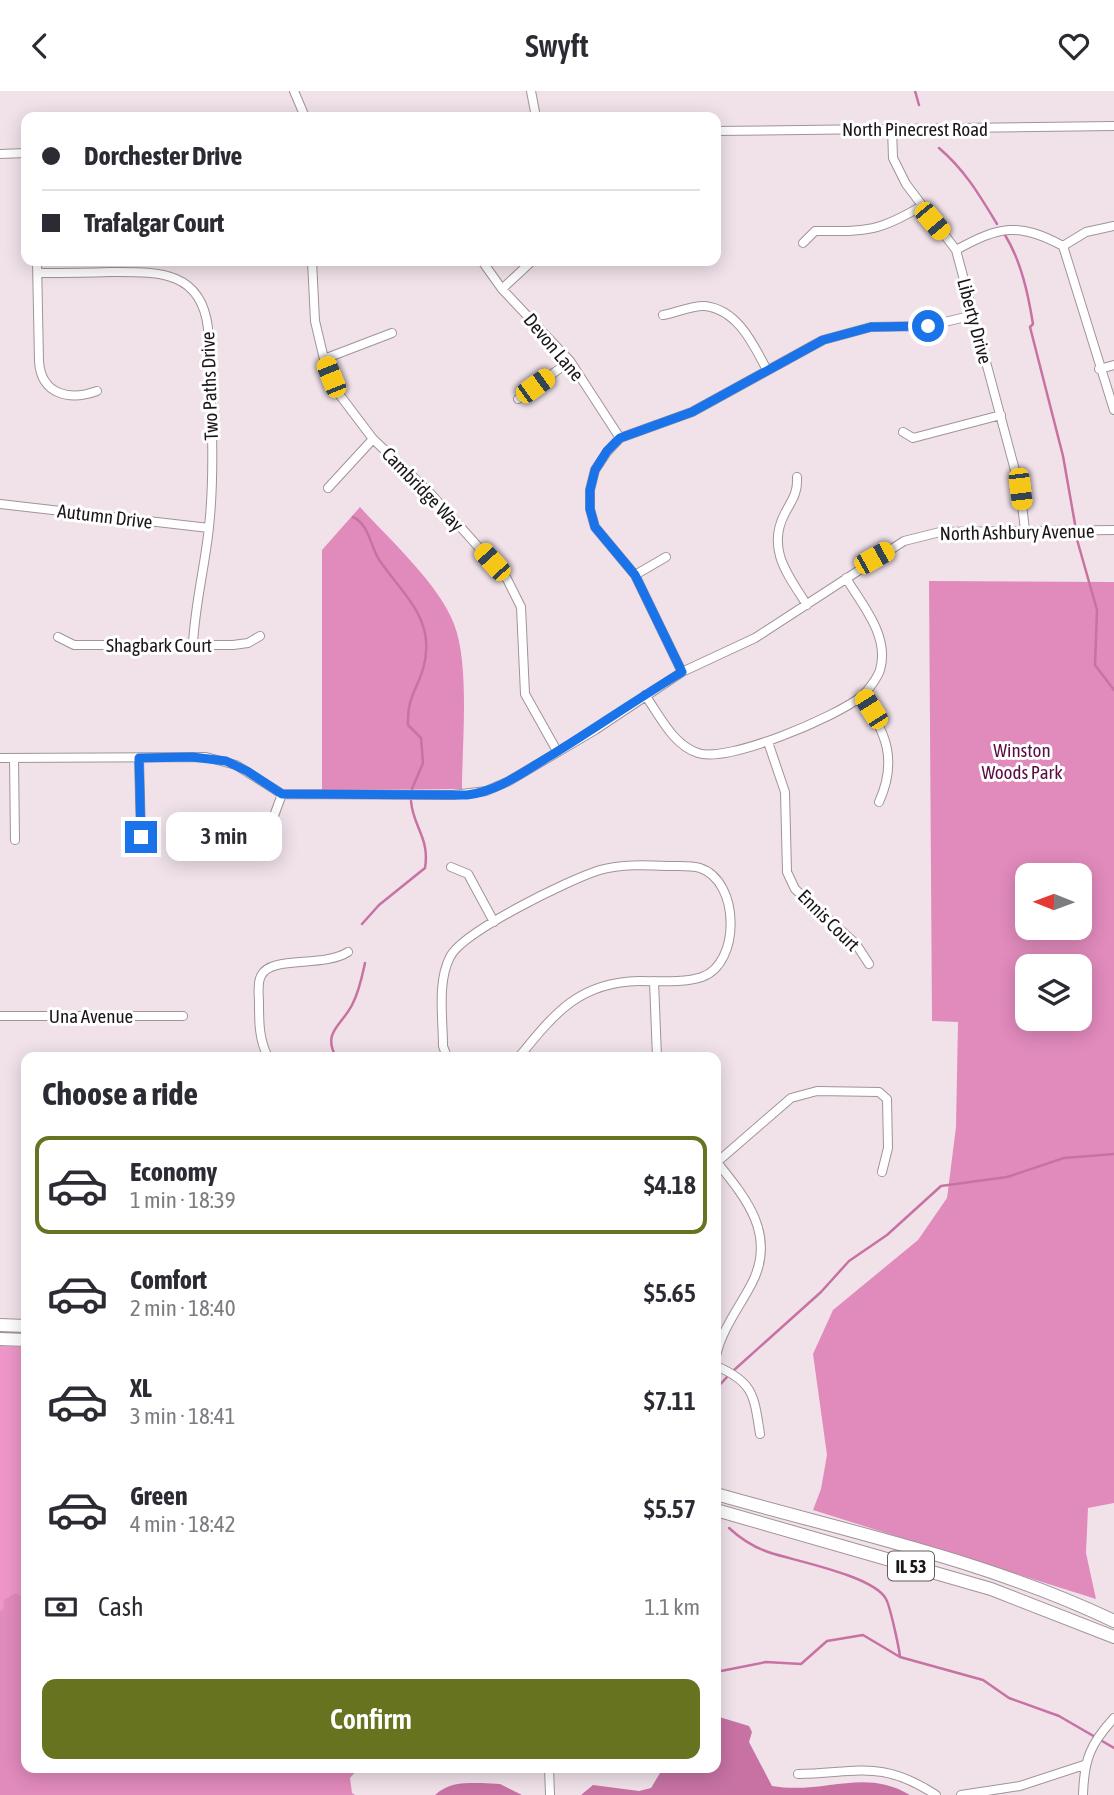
<!DOCTYPE html>
<html lang="en">
<head>
<meta charset="utf-8">
<style>
	:root { --surface:#fff; --page:#f2f2f3; --text:#2b2b33; --muted:#7c7c81; --line:#e1e1e2; --accent:#67731e }
	body { margin:0; font-family:"Asap Condensed",sans-serif; background:var(--page); color:var(--text); height:100vh; display:flex; flex-direction:column; font-size:26px; white-space:nowrap }
	* { box-sizing:border-box; margin:0 }
	p { font-size:23px; color:var(--muted) }
	.icon { flex:none; width:38px; height:38px; fill:none; stroke:currentColor; stroke-width:2; stroke-linecap:round; stroke-linejoin:round }
	.map { position:relative; flex:1; overflow:hidden }
	.sheet { position:absolute; left:21px; top:961px; width:700px; height:721px; display:flex; flex-direction:column; background:var(--surface); border-radius:14px; box-shadow:0 4px 18px #0003 }
	.sheet>* { flex:none }
	.hud { position:absolute; left:21px; top:21px; width:700px; height:154px; border-radius:14px; box-shadow:0 4px 18px #0003; display:grid; align-content:center; height:154px; padding:0 21px; background:var(--surface) }
	.needle { width:46px; rotate:271deg }
	.controls { position:absolute; left:1015px; top:772px; display:grid; gap:14px }
	.controls a { display:grid; place-items:center; width:77px; height:77px; border-radius:14px; background:var(--surface); box-shadow:0 4px 18px #0003; font-size:35px }
	.end { position:absolute; width:32px; height:32px; margin:-16px; border:9px solid #1a73e8; background:#fff; box-shadow:0 0 0 4px #fff }
	.from { border-radius:50% }
	.bubble { position:absolute; height:49px; border-radius:14px; background:var(--surface); box-shadow:0 4px 18px #0003; font-size:23px; font-weight:600; line-height:49px; text-align:center }
	.car { position:absolute; width:21px; height:42px; margin:-21px -10px; border-radius:9px; box-shadow:0 0 5px 2px #0007; background:linear-gradient(#f5c518 24%,#345 0 40%,#f5c518 0 76%,#345 0 86%,#f5c518 0) }
	.hud b { display:flex; align-items:center; gap:24px; height:66px; font-size:26px }
	.hud b+b { border-top:2px solid var(--line) }
	.hud i { width:18px; height:18px; background:var(--text) }
	ul { padding:0; list-style:none }
	li { display:flex; align-items:center; gap:21px; height:98px; margin:0 14px 10px; padding:0 7px; border:4px solid transparent; border-radius:14px }
	li div { flex:1 }
	li b { display:block; font-size:26px }
	li em { font-style:normal; font-weight:600 }
	li.selected { border-color:var(--accent) }
	li>.icon { width:63px; height:63px; stroke-width:1.5 }
	h2 { padding:0 21px; font-size:32px; line-height:84px }
	.pay { display:flex; align-items:center; gap:18px; height:77px; padding:0 21px; font-size:26px }
	.pay p { margin-inline-start:auto }
	.action { display:flex; gap:14px; margin-top:auto; padding:14px 21px }
	.action a { flex:1; height:80px; border-radius:14px; background:var(--accent); color:#fff; font-size:28px; font-weight:600; line-height:80px; text-align:center }
	header { display:flex; justify-content:space-between; align-items:center; height:91px; padding:0 21px; background:var(--surface); font-size:32px; font-weight:600 }
	.map>svg:first-child { display:block }
</style>
</head>
<body>
<header><svg class="icon" aria-label="back" viewBox="0 0 24 24"><path d="M15 5l-7 7 7 7"/></svg>Swyft<svg class="icon" aria-label="heart" viewBox="0 0 24 24"><path d="M12 20l-8-8c-3-5 5-10 8-4 3-6 11-1 8 4z"/></svg></header>
<div class="map">
<svg width="1114" height="1704" viewBox="0 0 1114 1704">
	<rect width="100%" height="100%" fill="#f1e2ea"/>
	<!-- green -->
	<path fill="#ee96c8" d="M0,1255L26,1256V1676L0,1704Z"/>
	<!-- forest -->
	<path fill="#e18abc" fill-rule="evenodd" d="M360,416C389,448 439,493 454,533C470,574 462,652 462,698L322,699V459Z
		M929,490L1114,491V1412L1088,1417L1086,1462L1096,1508L813,1419L821,1398L827,1364L813,1263L833,1219L918,1149L947,1107L956,1036L958,931L932,930ZM1027,784H1080V836H1027ZM1027,875H1080V928H1027Z
		M16,1502L26,1509V1676L359,1677L350,1687L352,1702L355,1704H0V1519L3,1520L4,1509Z"/>
	<!-- water -->
	<path fill="#c772a3" d="M716,1625L749,1635L752,1641L749,1651L772,1695C824,1704 864,1676 910,1704H581L593,1694L639,1700L651,1697L663,1677L716,1676Z
		M482,1692L500,1693L522,1704H435C449,1691 464,1692 482,1692Z"/>
	<g fill="none" stroke-linecap="round" stroke-linejoin="round">
		<!-- stream -->
		<path stroke="#c772a3" stroke-width="2.5" d="M915,0L919,14
			M939,57C965,79 980,105 997,133
			M1005,144C1021,170 1028,202 1033,233L1030,236L1063,365L1075,433
			M353,426C370,434 370,456 380,470C405,506 437,530 423,578C416,601 407,607 408,634L421,647L423,672L412,698
			M1076,445L1097,519L1095,574L1114,599
			M362,833L379,814L425,777C430,747 413,736 411,710
			M336,966C322,941 342,934 352,914C359,901 362,886 365,872
			M733,1280L821,1201L849,1170L887,1144L941,1095L1007,1086L1064,1067L1114,1063
			M716,1298L727,1286
			M729,1437C742,1449 755,1457 771,1462C796,1470 874,1485 886,1508C890,1515 899,1556 900,1566
			M716,1581L766,1571L801,1573L827,1550L863,1544L900,1566L983,1589L1009,1607L1059,1625L1114,1657"/>
		<defs>
			<path id="minor" d="M294,0L305,26
				M531,0L536,26
				M892,37L893,67L906,93L956,159L1020,398L1025,439
				M716,40L1114,35
				M0,63L26,62
				M803,152L815,140C865,140 876,142 920,116
				M1063,155L1086,141L1114,135
				M956,159C1000,135 1018,131 1063,155L1114,319
				M37,170L39,270C41,304 70,310 97,300
				M312,170L315,230L324,268L339,303L373,348L431,403L507,488L521,516L525,603L557,660
				M482,170L502,198L570,270L620,347
				M38,182C61,182 85,182 109,181C156,181 201,178 208,237C210,303 216,370 209,436C205,475 195,513 193,553
				M502,198L532,170
				M663,224C675,222 693,214 705,215C738,219 753,253 767,279
				M324,268L392,242
				M1099,278L1114,274
				M518,308L570,270
				M903,341L913,347L1001,324
				M797,386C798,402 792,409 785,422C766,458 788,484 807,514
				M328,397L373,348
				M0,413L209,437
				M635,484L666,466
				M58,546L74,554H233L248,552L260,545
				M682,581L635,484L595,436L590,418V399L595,379L607,361L620,347L692,321L823,249L871,236L928,235L974,224
				M645,604C660,625 673,654 698,662C728,672 836,626 862,605C867,601 878,586 880,579C890,545 862,514 846,487
				M862,605C886,642 898,669 879,711
				M768,651L785,701L787,781L795,798L856,853L869,873
				M0,667L206,666L236,674L282,703L453,704L486,700L509,690L595,639L682,581L755,547L904,450L940,441L1114,439
				M14,667L15,749
				M139,667L141,746
				M267,744L282,703
				M451,776L468,783L494,831
				M654,890L657,966
				M0,925H183
				M268,966C259,949 259,931 259,912C259,904 257,892 261,885C270,864 323,877 348,861
				M447,966L443,955C443,927 437,891 450,866C462,841 570,788 600,779C621,773 646,774 668,775C678,775 691,774 700,777C740,790 741,872 702,886C685,892 657,890 639,890C579,891 554,923 519,966
				M716,1070C745,1106 777,1143 752,1192C739,1217 722,1238 716,1265
				M716,1072L791,1007L817,1000L879,1001L887,1008L888,1057L882,1081
				M716,1275C754,1291 754,1305 760,1343
				M549,1676L550,1704
				M798,1683C858,1682 881,1668 936,1704
				M961,1704L1020,1695L1084,1674
				M1083,1704C1084,1669 1090,1653 1114,1627"/>
			<path id="primary" d="M0,1234L26,1235
				M0,1248L26,1249
				M716,1403C849,1441 989,1470 1114,1530
				M716,1419L991,1498L1114,1546"/>
		</defs>
		<!-- minor casing -->
		<use href="#minor" stroke="#a1939a" stroke-width="10"/>
		<!-- primary casing -->
		<use href="#primary" stroke="#a1939a" stroke-width="14"/>
		<!-- minor -->
		<use href="#minor" stroke="#fff" stroke-width="8"/>
		<!-- primary -->
		<use href="#primary" stroke="#fff" stroke-width="12"/>
	</g>
	<g fill="none" stroke-linecap="round" stroke-linejoin="round">
		<!-- route -->
		<path stroke="#1a73e8" stroke-width="9" d="M141,746L139,667L192,666L226,670L247,680L282,703L467,704C499,700 523,681 550,665C594,638 637,608 682,581L635,484L595,436L590,418V399L595,379L607,360L620,347L692,321L823,249L871,236L928,235"/>
	</g>
	<g text-anchor="middle" dominant-baseline="central" stroke-width="6" stroke-linejoin="round" paint-order="stroke">
		<!-- shield labels -->
		<rect fill="#fff" stroke="#605c5e" stroke-width="2" x="888" y="1460.5" width="46" height="29" rx="5"/>
		<g font-size="18" font-weight="bold" fill="#1c1619">
			<text x="911" y="1475">IL 53</text>
		</g>
		<!-- street labels -->
		<g font-size="19" fill="#1c1619" stroke="#fff">
			<text x="915" y="38">North Pinecrest Road</text>
			<text transform="translate(975 230) rotate(75)">Liberty Drive</text>
			<text transform="translate(554 256) rotate(50)">Devon Lane</text>
			<text transform="translate(209 295) rotate(-92)">Two Paths Drive</text>
			<text transform="translate(423 398) rotate(46)">Cambridge Way</text>
			<text transform="translate(105 425) rotate(7)">Autumn Drive</text>
			<text transform="translate(1017 441) rotate(-1)">North Ashbury Avenue</text>
			<text x="159" y="554">Shagbark Court</text>
			<text transform="translate(829 829) rotate(45)">Ennis Court</text>
			<text x="91" y="925">Una Avenue</text>
		</g>
		<!-- park labels -->
		<g font-size="19" fill="#5b0d42" stroke="#fff">
			<text x="1022" y="659">Winston<tspan x="1022" dy="22">Woods Park</tspan></text>
		</g>
	</g>
</svg>
<div class="controls">
<a><svg class="needle" viewBox="-14 -14 28 28"><path d="M0-13l5 13h-10z" fill="#e53935"/><path d="M0 13l5-13h-10z" fill="#7c7c81"/></svg></a>
<a><svg class="icon" aria-label="layers" viewBox="0 0 24 24"><path d="M12 4l9 5-9 5-9-5zM3 14l9 5 9-5"/></svg></a>
</div>
<i class="end from" style="left:928px;top:235px"></i>
<i class="end" style="left:141px;top:746px"></i>
<div class="bubble" style="left:166px;top:721px;width:116px">3 min</div>
<i class="car" style="left:932px;top:130px;rotate:140deg"></i>
<i class="car" style="left:331px;top:286px;rotate:338deg"></i>
<i class="car" style="left:535px;top:295px;rotate:54deg"></i>
<i class="car" style="left:1020px;top:398px;rotate:173deg"></i>
<i class="car" style="left:874px;top:467px;rotate:61deg"></i>
<i class="car" style="left:492px;top:471px;rotate:318deg"></i>
<i class="car" style="left:871px;top:618px;rotate:328deg"></i>
<div class="hud">
<b><i class="from"></i>Dorchester Drive</b>
<b><i></i>Trafalgar Court</b>
</div>
<section class="sheet">
<h2>Choose a ride</h2>
<ul>
<li class="selected"><svg class="icon" aria-label="car" viewBox="0 0 24 24"><path d="M5 17H2v-5l4-1 3-4h7l3 4 3 1v5h-3M9 17h6M6 11h13"/><circle cx="7" cy="17" r="2"/><circle cx="17" cy="17" r="2"/></svg><div><b>Economy</b><p>1 min · 18:39</p></div><em>$4.18</em></li>
<li><svg class="icon" aria-label="car" viewBox="0 0 24 24"><path d="M5 17H2v-5l4-1 3-4h7l3 4 3 1v5h-3M9 17h6M6 11h13"/><circle cx="7" cy="17" r="2"/><circle cx="17" cy="17" r="2"/></svg><div><b>Comfort</b><p>2 min · 18:40</p></div><em>$5.65</em></li>
<li><svg class="icon" aria-label="car" viewBox="0 0 24 24"><path d="M5 17H2v-5l4-1 3-4h7l3 4 3 1v5h-3M9 17h6M6 11h13"/><circle cx="7" cy="17" r="2"/><circle cx="17" cy="17" r="2"/></svg><div><b>XL</b><p>3 min · 18:41</p></div><em>$7.11</em></li>
<li><svg class="icon" aria-label="car" viewBox="0 0 24 24"><path d="M5 17H2v-5l4-1 3-4h7l3 4 3 1v5h-3M9 17h6M6 11h13"/><circle cx="7" cy="17" r="2"/><circle cx="17" cy="17" r="2"/></svg><div><b>Green</b><p>4 min · 18:42</p></div><em>$5.57</em></li>
</ul>
<div class="pay"><svg class="icon" aria-label="cash" viewBox="0 0 24 24"><path d="M3 7h18v10H3z"/><circle cx="12" cy="12" r="2"/></svg>Cash<p>1.1 km</p></div>
<div class="action"><a>Confirm</a></div>
</section>
</div>
</body>
</html>
